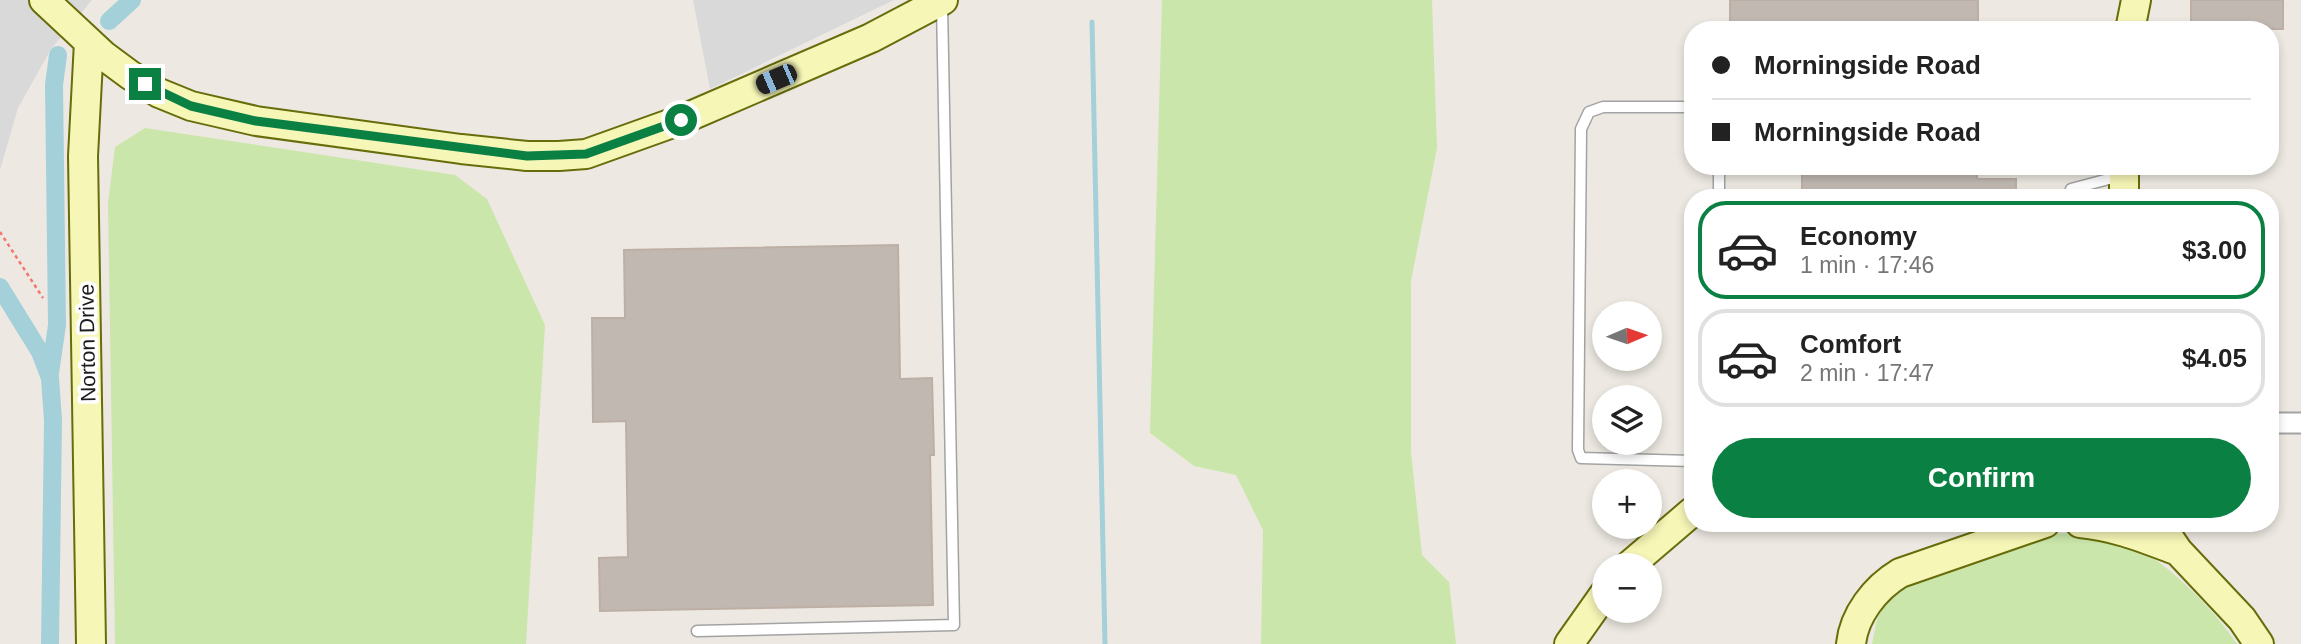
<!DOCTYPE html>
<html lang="en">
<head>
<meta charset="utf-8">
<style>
	:root { --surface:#fff; --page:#f6f6f6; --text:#222; --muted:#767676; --line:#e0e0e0; --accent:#0b8043 }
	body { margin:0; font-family:Helvetica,sans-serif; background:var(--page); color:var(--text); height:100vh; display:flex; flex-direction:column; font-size:26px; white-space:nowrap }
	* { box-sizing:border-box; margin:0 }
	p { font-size:23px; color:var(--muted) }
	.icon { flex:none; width:38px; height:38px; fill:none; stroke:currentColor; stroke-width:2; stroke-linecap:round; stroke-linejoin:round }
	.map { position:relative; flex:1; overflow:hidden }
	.sheet { position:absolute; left:1684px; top:189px; width:595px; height:343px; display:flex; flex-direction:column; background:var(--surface); border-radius:28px; box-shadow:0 4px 10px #0003 }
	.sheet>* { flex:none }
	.banner { position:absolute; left:1684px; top:21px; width:595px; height:154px; border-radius:28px; box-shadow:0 4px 10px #0003; display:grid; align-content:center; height:154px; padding:0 28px; background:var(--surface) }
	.needle { width:46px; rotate:88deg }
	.controls { position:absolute; left:1592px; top:301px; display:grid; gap:14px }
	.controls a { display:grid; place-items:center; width:70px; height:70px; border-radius:50%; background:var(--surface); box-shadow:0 4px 10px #0003; font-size:35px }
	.end { position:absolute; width:32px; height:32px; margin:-16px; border:9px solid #0b8043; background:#fff; box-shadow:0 0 0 4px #fff }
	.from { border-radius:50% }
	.car { position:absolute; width:21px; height:42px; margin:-21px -10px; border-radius:9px; box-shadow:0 0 5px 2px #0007; background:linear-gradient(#222 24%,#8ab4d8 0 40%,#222 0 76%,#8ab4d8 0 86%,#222 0) }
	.banner b { display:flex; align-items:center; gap:24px; height:66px; font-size:26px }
	.banner b+b { border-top:2px solid var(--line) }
	.banner i { width:18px; height:18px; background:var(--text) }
	ul { padding:12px 0 0; list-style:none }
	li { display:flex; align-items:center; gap:21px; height:98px; margin:0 14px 10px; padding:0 14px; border:4px solid var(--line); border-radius:28px }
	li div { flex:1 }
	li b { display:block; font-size:26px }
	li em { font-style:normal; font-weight:700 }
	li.current { border-color:var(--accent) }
	li>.icon { width:63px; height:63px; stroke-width:1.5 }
	.button { display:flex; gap:14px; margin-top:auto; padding:14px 28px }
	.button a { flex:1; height:80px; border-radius:42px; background:var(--accent); color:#fff; font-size:28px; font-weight:700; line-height:80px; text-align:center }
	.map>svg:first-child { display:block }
</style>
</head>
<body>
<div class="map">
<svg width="2301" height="644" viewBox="0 0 2301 644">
	<rect width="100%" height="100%" fill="#ede9e2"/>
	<!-- residential -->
	<path fill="#dad9d9" d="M0,0H92L51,49L18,108L0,170Z
		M693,0H894L710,89Z"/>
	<!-- grass -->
	<path fill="#cae6aa" d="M1162,0H1432L1437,148L1411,281V452L1422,555L1449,582L1456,644H1261L1263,530L1236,475L1194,466L1150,433Z
		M145,128L455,175L487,199L545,325L526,644H115L108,203L115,147Z
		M2071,533C2090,536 2111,538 2130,545C2165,559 2216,612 2237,644H1872L1877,619L1884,605L1904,583L2048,534Z"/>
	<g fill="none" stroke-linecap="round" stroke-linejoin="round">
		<!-- stream -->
		<path stroke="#a4d0d9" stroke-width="5" d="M1092,22L1105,644"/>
		<!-- canal -->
		<path stroke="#a4d0d9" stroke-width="18" d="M109,21L132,0
			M0,287L40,352L50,378L53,420L50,644
			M50,373L57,325L54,85L58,55"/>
	</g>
	<!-- building -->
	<path fill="#c1b8b2" stroke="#beafa5" stroke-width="2" d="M1730,0H1978V30H1730Z
		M2191,0H2283V29H2191Z
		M1802,166H1977V179H2016V198H1802Z
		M898,245L900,379L932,378L934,455H930L933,605L600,611L599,558L628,557L626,421L593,422L592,318H625L624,250Z"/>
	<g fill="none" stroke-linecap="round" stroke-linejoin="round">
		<defs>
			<path id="lane" d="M1692,107H1603L1589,112L1581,129L1578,450L1581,458L1692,461
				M1719,198V166
				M2068,198L2071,189L2120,176
				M697,631L954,625L942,5"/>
			<path id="street" d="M2270,423H2301"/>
			<path id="secondary" d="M44,0L103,55L130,75L159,93L191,106L256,121L461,149L527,156H559L586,154L681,120L871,38L943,0
				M2130,30L2136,0
				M89,42L83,156L91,644
				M2124,198V166
				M2080,523C2115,526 2146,539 2178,551
				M2159,523L2178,551L2242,619L2259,644
				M1630,565L1692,512
				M1569,644L1605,593
				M1851,644C1854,615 1875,588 1900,573L2045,523"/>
		</defs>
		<!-- lane casing -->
		<use href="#lane" stroke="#a3a3a3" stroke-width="13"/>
		<!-- street casing -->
		<use href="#street" stroke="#a3a3a3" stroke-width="23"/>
		<!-- secondary casing -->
		<use href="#secondary" stroke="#676d0a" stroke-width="32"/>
		<!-- path -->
		<path stroke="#f3756d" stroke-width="2.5" stroke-dasharray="3.5 3.5" stroke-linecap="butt" d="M0,232L43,298"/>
		<!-- lane -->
		<use href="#lane" stroke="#fff" stroke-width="10"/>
		<!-- street -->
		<use href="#street" stroke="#fff" stroke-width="19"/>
		<!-- secondary -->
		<use href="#secondary" stroke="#f6f6b7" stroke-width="28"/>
	</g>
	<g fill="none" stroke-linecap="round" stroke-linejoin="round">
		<!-- route -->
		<path stroke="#0b8043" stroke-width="9" d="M145,84L191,106L256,121L527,156L586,154L681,120"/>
	</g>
	<g text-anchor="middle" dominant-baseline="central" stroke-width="7" stroke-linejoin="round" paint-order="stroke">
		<!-- street labels -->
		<g font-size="21" fill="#1c1c1c" stroke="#fff">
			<text transform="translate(87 343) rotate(-91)">Norton Drive</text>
		</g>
	</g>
</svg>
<div class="controls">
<a><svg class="needle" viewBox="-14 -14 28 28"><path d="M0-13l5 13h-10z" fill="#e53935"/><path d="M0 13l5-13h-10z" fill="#767676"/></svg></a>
<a><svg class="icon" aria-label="layers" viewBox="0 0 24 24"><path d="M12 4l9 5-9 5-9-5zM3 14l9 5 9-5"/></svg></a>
<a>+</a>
<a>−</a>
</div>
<i class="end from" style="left:681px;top:120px"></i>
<i class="end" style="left:145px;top:84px"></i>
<i class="car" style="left:776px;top:79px;rotate:247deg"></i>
<div class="banner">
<b><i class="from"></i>Morningside Road</b>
<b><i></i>Morningside Road</b>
</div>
<section class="sheet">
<ul>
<li class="current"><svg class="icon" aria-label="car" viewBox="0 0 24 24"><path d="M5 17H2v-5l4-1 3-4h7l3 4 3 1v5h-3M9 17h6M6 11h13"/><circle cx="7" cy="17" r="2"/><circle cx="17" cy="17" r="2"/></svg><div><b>Economy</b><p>1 min · 17:46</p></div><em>$3.00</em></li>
<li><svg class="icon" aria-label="car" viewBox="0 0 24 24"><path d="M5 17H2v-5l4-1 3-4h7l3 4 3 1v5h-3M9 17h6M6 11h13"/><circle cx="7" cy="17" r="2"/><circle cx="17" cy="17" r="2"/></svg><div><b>Comfort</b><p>2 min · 17:47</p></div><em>$4.05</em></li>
</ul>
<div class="button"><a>Confirm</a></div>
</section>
</div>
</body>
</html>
